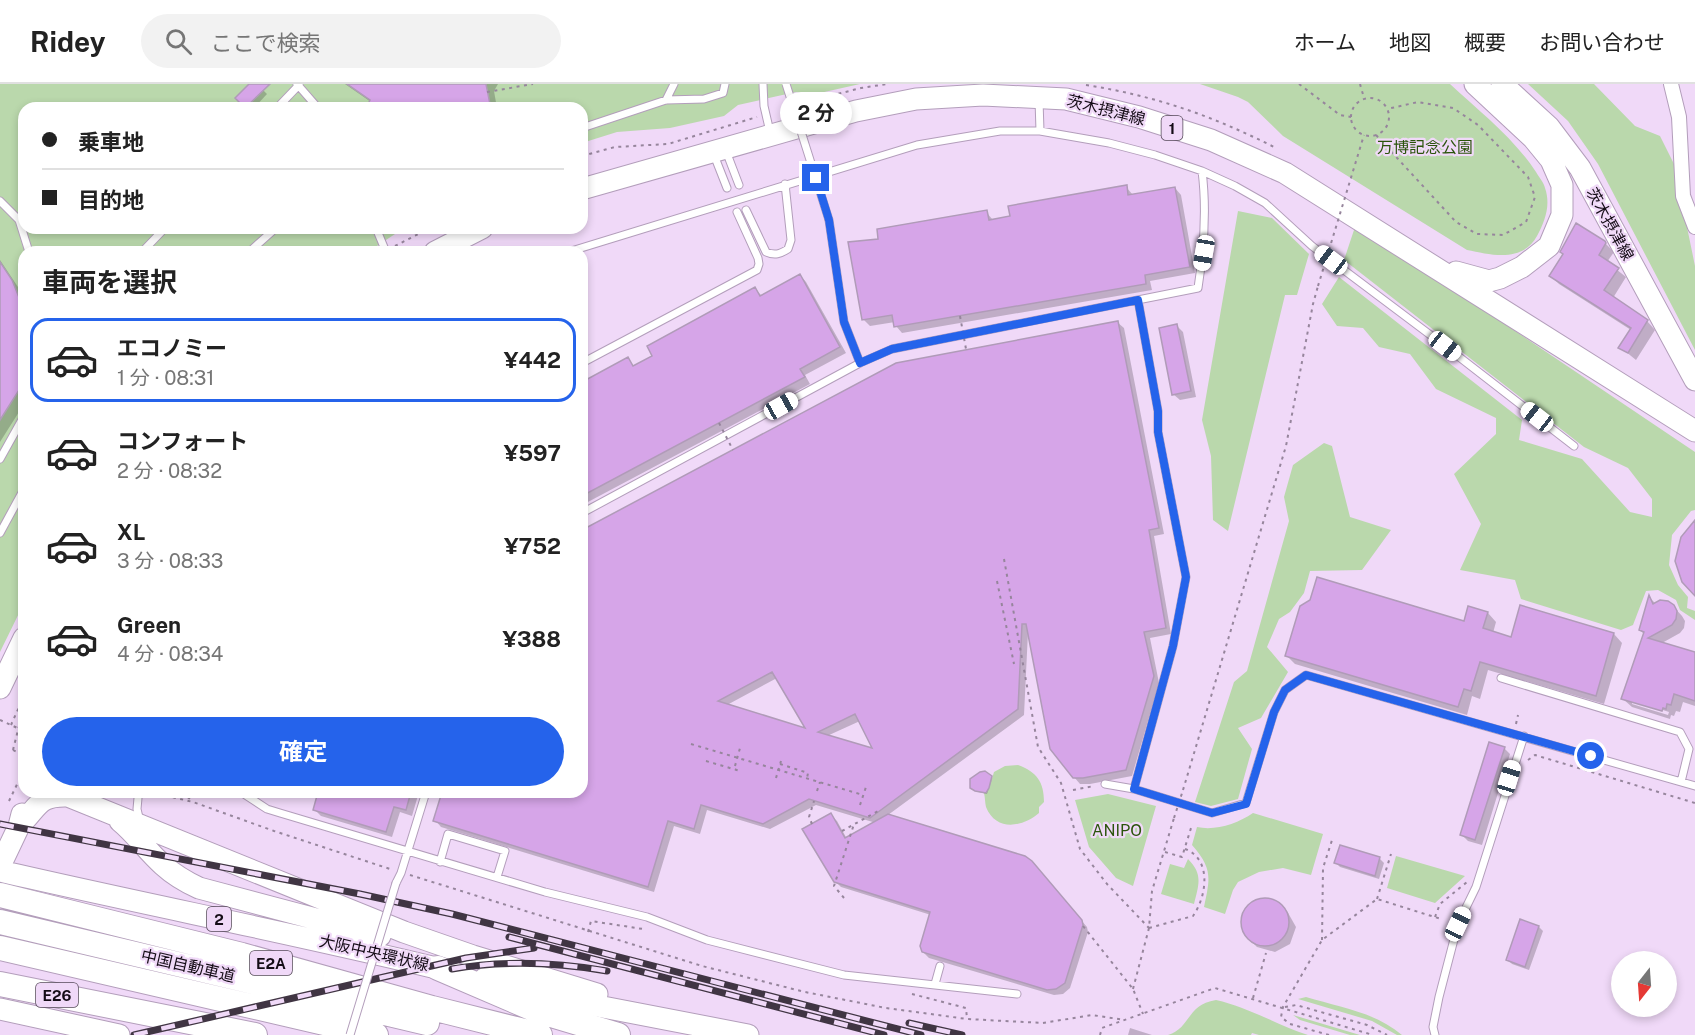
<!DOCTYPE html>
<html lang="ja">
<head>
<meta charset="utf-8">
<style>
	:root { --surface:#fff; --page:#f2f2f2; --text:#222; --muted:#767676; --line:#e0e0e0; --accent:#2563eb }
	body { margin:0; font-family:"Public Sans","Noto Sans JP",sans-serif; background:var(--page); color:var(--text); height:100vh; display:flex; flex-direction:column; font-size:22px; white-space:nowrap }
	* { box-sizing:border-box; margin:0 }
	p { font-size:20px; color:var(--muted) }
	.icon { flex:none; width:33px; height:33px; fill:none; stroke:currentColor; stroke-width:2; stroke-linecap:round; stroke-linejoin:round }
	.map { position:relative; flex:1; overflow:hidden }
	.drawer { position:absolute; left:18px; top:162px; width:570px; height:552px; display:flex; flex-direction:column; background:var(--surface); border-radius:18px; box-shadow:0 3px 9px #0003 }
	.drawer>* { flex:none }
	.hud { position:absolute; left:18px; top:18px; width:570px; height:132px; border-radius:18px; box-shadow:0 3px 9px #0003; display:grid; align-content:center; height:132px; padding:0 24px; background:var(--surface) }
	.needle { width:39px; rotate:197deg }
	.tools { position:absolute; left:1611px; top:867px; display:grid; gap:12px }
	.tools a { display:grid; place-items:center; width:66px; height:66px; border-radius:50%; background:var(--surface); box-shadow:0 3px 9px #0003; font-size:30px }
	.end { position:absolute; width:27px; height:27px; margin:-14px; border:8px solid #2563eb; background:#fff; box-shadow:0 0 0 3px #fff }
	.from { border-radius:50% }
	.bubble { position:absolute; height:42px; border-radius:21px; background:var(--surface); box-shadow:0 3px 9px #0003; font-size:20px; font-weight:700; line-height:42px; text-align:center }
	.car { position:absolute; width:18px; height:36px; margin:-18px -9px; border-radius:8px; box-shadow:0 0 4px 2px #0007; background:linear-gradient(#fff 24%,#345 0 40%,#fff 0 76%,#345 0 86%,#fff 0) }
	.hud b { display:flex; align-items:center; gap:21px; height:57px; font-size:22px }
	.hud b+b { border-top:2px solid var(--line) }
	.hud i { width:15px; height:15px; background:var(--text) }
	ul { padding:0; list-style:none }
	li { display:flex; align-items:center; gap:18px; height:84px; margin:0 12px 9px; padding:0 12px; border:3px solid transparent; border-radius:18px }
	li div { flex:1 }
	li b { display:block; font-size:22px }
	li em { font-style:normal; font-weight:700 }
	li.current { border-color:var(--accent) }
	li>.icon { width:54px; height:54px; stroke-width:1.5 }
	h2 { padding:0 24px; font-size:27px; line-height:72px }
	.action { display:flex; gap:12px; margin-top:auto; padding:12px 24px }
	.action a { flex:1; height:69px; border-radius:36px; background:var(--accent); color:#fff; font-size:24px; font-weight:700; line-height:69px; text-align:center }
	header { display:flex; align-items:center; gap:36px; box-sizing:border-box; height:84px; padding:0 30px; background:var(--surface); border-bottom:2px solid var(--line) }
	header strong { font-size:28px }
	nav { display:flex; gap:33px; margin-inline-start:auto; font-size:21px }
	.search { width:420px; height:54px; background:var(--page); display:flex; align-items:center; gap:15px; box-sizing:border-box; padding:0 21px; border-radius:33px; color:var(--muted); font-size:22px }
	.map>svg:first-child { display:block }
</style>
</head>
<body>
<header>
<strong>Ridey</strong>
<div class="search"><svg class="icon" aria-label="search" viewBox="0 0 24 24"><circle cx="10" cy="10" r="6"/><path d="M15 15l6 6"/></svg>ここで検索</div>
<nav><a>ホーム</a><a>地図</a><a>概要</a><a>お問い合わせ</a></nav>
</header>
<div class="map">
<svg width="1695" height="951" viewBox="0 0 1695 951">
	<rect width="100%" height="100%" fill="#f0d9f8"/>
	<!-- green -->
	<path fill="#bad8ac" d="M0,0H860L811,11L796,8L738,21L724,32L670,44L617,48L582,59V24H24V144H404L368,168H24V519L0,568Z
		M1200,0H1450C1480,28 1513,53 1536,88C1539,93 1544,99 1545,104C1551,121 1545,137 1537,152C1522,179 1492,171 1467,166L1283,52L1248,18L1238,13Z
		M1528,0H1594L1635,42L1660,52L1674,80L1695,182V266L1598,80L1568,37Z
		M1238,127L1272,134L1309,170L1297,211H1285L1228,447L1213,436L1211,372L1202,336Z
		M1356,140L1695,368V426L1691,427L1672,451L1669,481L1678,501L1688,513L1687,524L1695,527V536L1680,526L1676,516L1658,506L1646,507L1633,541L1621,546L1521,515L1515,496L1460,486L1481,440L1454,390L1496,350V334L1436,305L1410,270L1379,263L1363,244L1337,242L1322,220L1339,193L1522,336L1519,356L1582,375L1630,428L1652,433V415L1628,384L1584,363L1344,176Z
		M1324,359L1332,362L1350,433L1391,446L1362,486L1310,487L1304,509L1290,528L1279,535L1267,563L1288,588L1261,634L1238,644L1252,665L1238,715L1211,722L1195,718L1234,598L1247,587L1289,437L1284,413L1293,381Z
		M1018,681C1037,688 1044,698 1044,718L1039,723V729C1023,743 996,748 986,723C985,719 985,713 984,709L989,704L994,688L1005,682Z
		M1108,710L1156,722L1133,802L1116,794L1089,763L1075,716Z
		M1253,729L1323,750L1311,791L1283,784L1259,788L1238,798L1233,806L1225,830L1204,823C1210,794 1213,785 1192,761L1197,743C1215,747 1237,740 1253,729Z
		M1396,772L1465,792L1435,819L1387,804Z
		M1188,775C1203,790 1199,800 1194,820L1161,810L1170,780L1184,784Z
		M1306,913C1339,923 1375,928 1402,951H1397L1372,937L1298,915Z
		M1216,916C1248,923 1277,941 1308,951H1259L1252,949L1251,951H1168C1191,944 1186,921 1216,916Z
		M1293,931L1360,951H1350L1300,936Z"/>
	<!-- shadow -->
	<path fill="#0003" fill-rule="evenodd" d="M251,0H257L267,10L254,24H247L237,14Z
		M345,0H498L494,7L497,24H367L371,18Z
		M1126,103L1133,111L1175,104L1181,111L1195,189L1150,197L1152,206L902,249L896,242L895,238L870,242L863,235L880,156L986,128L993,136Z
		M1604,158L1614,168L1607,178L1626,193L1613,214L1647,237L1655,246L1636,276L1620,263L1631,246L1559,200L1551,192Z
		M0,176L20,206L24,216V320L0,358Z
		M800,191L806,198L846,269L805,291L810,300L586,419L582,415V300L628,275L635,283L654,272L755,205L762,212Z
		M1117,238L1124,244L1164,450L1154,452L1171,550L1150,554L1159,599L1132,692L1090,700H1080L1074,693L1028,548L1024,631L888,731L1037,785L1087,843L1088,848L1070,904L1063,910L1054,911L929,874L923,868L931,831L841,803L835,797L831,731L837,737L847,755L876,739L816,721L770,745L707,726L700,750L674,742L654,808L441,743L435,736L444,708H582V448ZM777,594L808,646L727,621ZM860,637L874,667L827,652Z
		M1177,242L1183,248L1196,313L1180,316L1173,310Z
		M1650,514L1656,520L1673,522L1682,532L1685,537L1684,544L1680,549L1662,559L1695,569V622L1683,618L1680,628L1676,627L1674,632L1671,631L1670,635L1632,623L1623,615L1644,550L1640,546ZM1632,616L1669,628L1668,631L1632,620Z
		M1488,529L1496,538L1493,549L1512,554L1614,550L1622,559L1604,620L1488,586L1480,615L1472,612L1467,631L1295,580L1286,571L1465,538Z
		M1504,664L1510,670L1482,761L1468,757L1462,751Z
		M985,689L992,695L987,710L978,708L974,705Z
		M320,708H419L412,732L400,728L392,753L321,732L314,725Z
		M1380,775L1384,779L1379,795L1340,783L1336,779Z
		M1263,814L1280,820L1287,827L1296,843L1290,860L1275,868L1257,863L1250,856L1242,840L1247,823Z
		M1521,837L1539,843L1543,847L1529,886L1512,880L1508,876Z
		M1130,944L1152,951H1128Z"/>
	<!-- building -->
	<path fill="#d6a5e8" stroke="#b09bb8" stroke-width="1.5" fill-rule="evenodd" d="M249,0H270L245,24L235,14Z
		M347,0H486L490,20L471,24H366L370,16Z
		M1127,101L1128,111L1175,103L1190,183L1145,191L1146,200L894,243L892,231L862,236L848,158L878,155L877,145L987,126L989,136L1010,132L1008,122Z
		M1576,139L1605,157L1606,159L1599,171L1619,184L1604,206L1648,236L1628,269L1618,264L1631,244L1549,192L1563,170L1560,168Z
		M0,178L12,196L24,226V291L21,303L0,336Z
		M800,190L840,263L800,285L805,293L582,412V298L628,273L633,282L652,272L647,262L755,203L760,212Z
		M1118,237L1159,444L1149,446L1166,544L1144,548L1154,592L1126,686L1083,694H1073L1050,665L1026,540H1022L1018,625L870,734L809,715L763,740L701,721L694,745L668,737L648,803L433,737L442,708H582V446L896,279ZM772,588L805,644L718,617ZM855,630L872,664L818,648Z
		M1177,240L1191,307L1172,311L1159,244Z
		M1695,436V512L1682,498L1675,477L1681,453Z
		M1317,493L1464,537L1468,522L1488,528L1483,544L1511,553L1520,521L1614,549L1596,612L1480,578L1471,607L1464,605L1458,623L1285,572L1300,522L1310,516Z
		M1649,511L1653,520L1660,516L1668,517L1674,521L1677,527L1676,535L1672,541L1648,554L1695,568V617L1674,610L1671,621L1667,620L1666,625L1663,624L1662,627L1621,615L1644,548L1639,546Z
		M1489,658L1505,663L1475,756L1460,751Z
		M985,687L992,692L989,704L986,709L975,707L970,704V695L980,688Z
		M318,708H411L406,726L394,723L386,748L313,726Z
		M831,729L845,754L888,730L1025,772L1032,777L1082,836L1083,841L1065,899L1056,905L1047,906L922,868L920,862L930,828L834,798L802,745Z
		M1340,761L1380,773L1375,792L1334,779Z
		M1241 838a24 24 0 1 1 48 0a24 24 0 1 1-48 0Z
		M1520,835L1539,842L1525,883L1506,876Z"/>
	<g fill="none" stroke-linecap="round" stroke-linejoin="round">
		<defs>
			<path id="lane" d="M297,0L318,24
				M763,0L764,22L770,48
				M666,16L674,0
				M1039,16L1040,47
				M277,24L299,1
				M582,44L666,16L704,15L723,9L725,0
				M726,67L739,101
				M714,71L727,104
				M1202,87L1235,102L1265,119L1312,162L1445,262L1574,362
				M0,117L19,136L29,168
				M746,126L766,168C775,172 780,170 788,165L791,156L785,100
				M829,136L844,238L860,279
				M376,144L386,168
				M142,168L165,144
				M249,168L276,144
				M568,168L917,61L1000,47H1040L1109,59L1155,71L1202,87C1207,126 1204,165 1198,204L892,265L860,279L582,429
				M582,279L757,186L759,180L758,174L737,128
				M0,375L24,332
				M0,449L24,405
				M1501,594L1680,648L1689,665L1681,698
				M1105,700L1134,705L1212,729L1246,719L1274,628L1285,606L1306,591L1695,702
				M1134,705L1173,562L1186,493L1158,348V327L1138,216
				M241,708L267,725L280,729L545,808L647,833L707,856L844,891L1017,910
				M138,714L137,725L140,738
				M440,778L448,750L505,767L497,793
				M396,799L401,789L426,708
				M935,900L940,882
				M1435,951L1433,943L1439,913L1458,840L1476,803L1524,652"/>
			<path id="street" d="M1671,0L1679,33L1683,112L1695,143"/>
			<path id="primary" d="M1502,0L1549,43L1580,84L1695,296
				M582,105L856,27L916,15L983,11L1066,15L1139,33L1211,56L1285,89L1695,347
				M435,168L482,144
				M1456,188L1489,197L1500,194L1522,183L1549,162L1562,131V101L1551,76L1533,54L1475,0
				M0,604L24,554
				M120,737C136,750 147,767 163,781C174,791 186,798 199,804L380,852
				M19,742C39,723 37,711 68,712L404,848L473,872L597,910
				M0,782L19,742L22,730
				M0,787C151,822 303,851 453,888
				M484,895L577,918L748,951
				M0,925L119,951"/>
			<path id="highway" d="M0,811L242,871L432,924L540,951
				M0,838L427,939
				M0,864L376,951
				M438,884L538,927L618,951
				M0,900L255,951"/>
		</defs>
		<!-- lane casing -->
		<use href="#lane" stroke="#b39ebb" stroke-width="9"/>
		<!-- street casing -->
		<use href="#street" stroke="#b39ebb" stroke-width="16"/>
		<!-- primary casing -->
		<use href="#primary" stroke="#b39ebb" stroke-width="23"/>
		<!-- highway casing -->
		<use href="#highway" stroke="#b39ebb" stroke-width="26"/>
		<!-- path -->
		<path stroke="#96859c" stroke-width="2" stroke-dasharray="3 4.5" stroke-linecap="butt" d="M1299,0L1340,31L1351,33
			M1360,0L1364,14
			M1086,1C1156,12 1213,32 1276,64
			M487,8L533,0
			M1351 33a19 19 0 1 1 38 0a19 19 0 1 1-38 0Z
			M802,19L861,4L887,0
			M1376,51L1456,138L1477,150L1503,151L1526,138L1535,113L1528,93L1478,41L1453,24L1418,18L1387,25
			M582,72L615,63L668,60L757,33
			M395,162L430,144
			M1004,475L1038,663L1061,699L1080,765L1107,800L1149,844
			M997,497L1014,580
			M24,629L20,638L24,640
			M0,636L24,647
			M1516,640L1518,631
			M11,641L24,612
			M691,660L863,711
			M13,666L22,671
			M1528,676L1535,671L1695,719
			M706,677L740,687
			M706,677L737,686
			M780,680L808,689L807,694
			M1073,706L1094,702
			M1183,706L1286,362L1313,220L1318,202
			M817,707L820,698
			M151,708L193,718L274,747L390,785
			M182,708L191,716
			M9,717L24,686
			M860,721L866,703
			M812,740L809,733L814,717
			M842,747L880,726
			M1165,768L1182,773L1191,744
			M410,791L702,882L805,908L886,924L967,935L1043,939L1092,931L1125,936
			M844,814L834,802L854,740
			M1377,815L1391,770
			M1435,833L1440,820L1467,798
			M1083,842L1133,905L1143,930
			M1149,844L1193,832C1207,812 1212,775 1185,765
			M588,848L591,837L643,845L644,842
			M1322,856L1323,784L1333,753
			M1133,905L1149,844L1152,807L1174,734
			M912,910L966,924L967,935
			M1253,914L1266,869
			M1285,923L1296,921L1367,941L1387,951
			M1100,951L1102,944L1215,904L1373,951
			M1329,951L1290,940L1281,933L1283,923L1322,856L1377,815L1441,835"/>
		<!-- lane -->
		<use href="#lane" stroke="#fff" stroke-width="7"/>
		<!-- street -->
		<use href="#street" stroke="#fff" stroke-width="14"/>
		<!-- primary -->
		<use href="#primary" stroke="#fff" stroke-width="21"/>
		<!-- highway -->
		<use href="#highway" stroke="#fff" stroke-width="24"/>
		<defs>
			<path id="rail" d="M0,740L360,810L452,830L921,951
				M509,853L884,951
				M452,885C504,876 554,878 607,887
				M909,939L962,951
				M134,951L466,874L534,864"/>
		</defs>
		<!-- rail casing -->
		<use href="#rail" stroke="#403543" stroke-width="7"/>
		<!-- rail -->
		<use href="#rail" stroke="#f0d9f8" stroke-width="4.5" stroke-dasharray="14" stroke-linecap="butt"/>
		<defs>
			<path id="lane-bridge" d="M786,0L829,136
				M350,951L396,799"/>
		</defs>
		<!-- lane-bridge casing -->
		<use href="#lane-bridge" stroke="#b39ebb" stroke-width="9" stroke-linecap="butt"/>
		<!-- path-bridge -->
		<path stroke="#96859c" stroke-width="2" stroke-dasharray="3 4.5" stroke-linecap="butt" d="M1318,202L1364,51
			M960,232L966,265
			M719,339L733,366
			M13,666L20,638
			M735,682L740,664
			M776,694L781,677
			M1174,734L1183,706"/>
		<!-- lane-bridge -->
		<use href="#lane-bridge" stroke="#fff" stroke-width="7"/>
	</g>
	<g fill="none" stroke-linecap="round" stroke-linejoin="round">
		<!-- route -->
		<path stroke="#2563eb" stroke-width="8" d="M816,94L829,136L844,238L860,279L892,265L1138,216L1158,327V348L1186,493L1173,562L1134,705L1212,729L1246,720L1274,628L1285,606L1306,591L1591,672"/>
	</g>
	<g text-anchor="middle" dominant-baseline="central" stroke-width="4.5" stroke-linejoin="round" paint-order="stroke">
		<!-- shield labels -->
		<g fill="#f0d9f8" stroke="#564a5a" stroke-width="1.5">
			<rect x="1161.5" y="32" width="21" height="24" rx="4.5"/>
			<rect x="207" y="823" width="24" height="24" rx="4.5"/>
			<rect x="250" y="867" width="42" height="24" rx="4.5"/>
			<rect x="36" y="899" width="42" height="24" rx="4.5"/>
		</g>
		<g font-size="15" font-weight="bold" fill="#140c16">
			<text x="1172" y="44">1</text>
			<text x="219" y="835">2</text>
			<text x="271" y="879">E2A</text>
			<text x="57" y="911">E26</text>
		</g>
		<!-- street labels -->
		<g font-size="16" fill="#140c16" stroke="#f0d9f8">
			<text transform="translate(1106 26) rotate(14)">茨木摂津線</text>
			<text transform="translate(1610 140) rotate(61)">茨木摂津線</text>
			<text transform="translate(374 869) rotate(13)">大阪中央環状線</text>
			<text transform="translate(188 882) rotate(13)">中国自動車道</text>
		</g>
		<!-- park labels -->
		<g font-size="16" fill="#2b540c" stroke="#f0d9f8">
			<text x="1425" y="63">万博記念公園</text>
			<text x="1117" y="746">ANIPO</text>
		</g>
	</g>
</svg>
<div class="tools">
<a><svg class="needle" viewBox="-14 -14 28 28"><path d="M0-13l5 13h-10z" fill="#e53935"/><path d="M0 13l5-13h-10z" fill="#767676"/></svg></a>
</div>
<i class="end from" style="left:1591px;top:672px"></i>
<i class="end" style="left:816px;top:94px"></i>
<div class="bubble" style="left:780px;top:8px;width:72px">2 分</div>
<i class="car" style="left:1204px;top:169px;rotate:190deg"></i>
<i class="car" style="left:1331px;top:176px;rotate:307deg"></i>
<i class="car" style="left:1445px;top:262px;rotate:128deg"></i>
<i class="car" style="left:781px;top:322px;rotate:61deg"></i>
<i class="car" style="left:1537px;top:333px;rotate:308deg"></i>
<i class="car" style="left:1509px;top:694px;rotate:17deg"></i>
<i class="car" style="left:1458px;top:840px;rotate:25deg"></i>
<div class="hud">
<b><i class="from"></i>乗車地</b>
<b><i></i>目的地</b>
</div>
<section class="drawer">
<h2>車両を選択</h2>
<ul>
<li class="current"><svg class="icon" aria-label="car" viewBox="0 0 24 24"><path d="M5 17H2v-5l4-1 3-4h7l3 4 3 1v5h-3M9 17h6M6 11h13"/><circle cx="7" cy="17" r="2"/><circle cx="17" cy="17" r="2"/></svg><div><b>エコノミー</b><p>1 分 · 08:31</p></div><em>¥442</em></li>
<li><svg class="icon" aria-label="car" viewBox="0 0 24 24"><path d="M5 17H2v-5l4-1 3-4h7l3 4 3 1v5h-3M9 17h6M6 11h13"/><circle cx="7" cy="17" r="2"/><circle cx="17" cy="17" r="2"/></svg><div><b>コンフォート</b><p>2 分 · 08:32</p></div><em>¥597</em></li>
<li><svg class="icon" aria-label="car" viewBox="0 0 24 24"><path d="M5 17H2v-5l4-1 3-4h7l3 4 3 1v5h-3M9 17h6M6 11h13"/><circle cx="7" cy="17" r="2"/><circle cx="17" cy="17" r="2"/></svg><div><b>XL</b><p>3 分 · 08:33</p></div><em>¥752</em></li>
<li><svg class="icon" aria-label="car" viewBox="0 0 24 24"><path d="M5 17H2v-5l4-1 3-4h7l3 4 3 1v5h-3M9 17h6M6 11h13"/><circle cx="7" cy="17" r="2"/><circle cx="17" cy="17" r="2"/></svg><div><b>Green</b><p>4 分 · 08:34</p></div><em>¥388</em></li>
</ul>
<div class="action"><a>確定</a></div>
</section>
</div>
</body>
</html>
